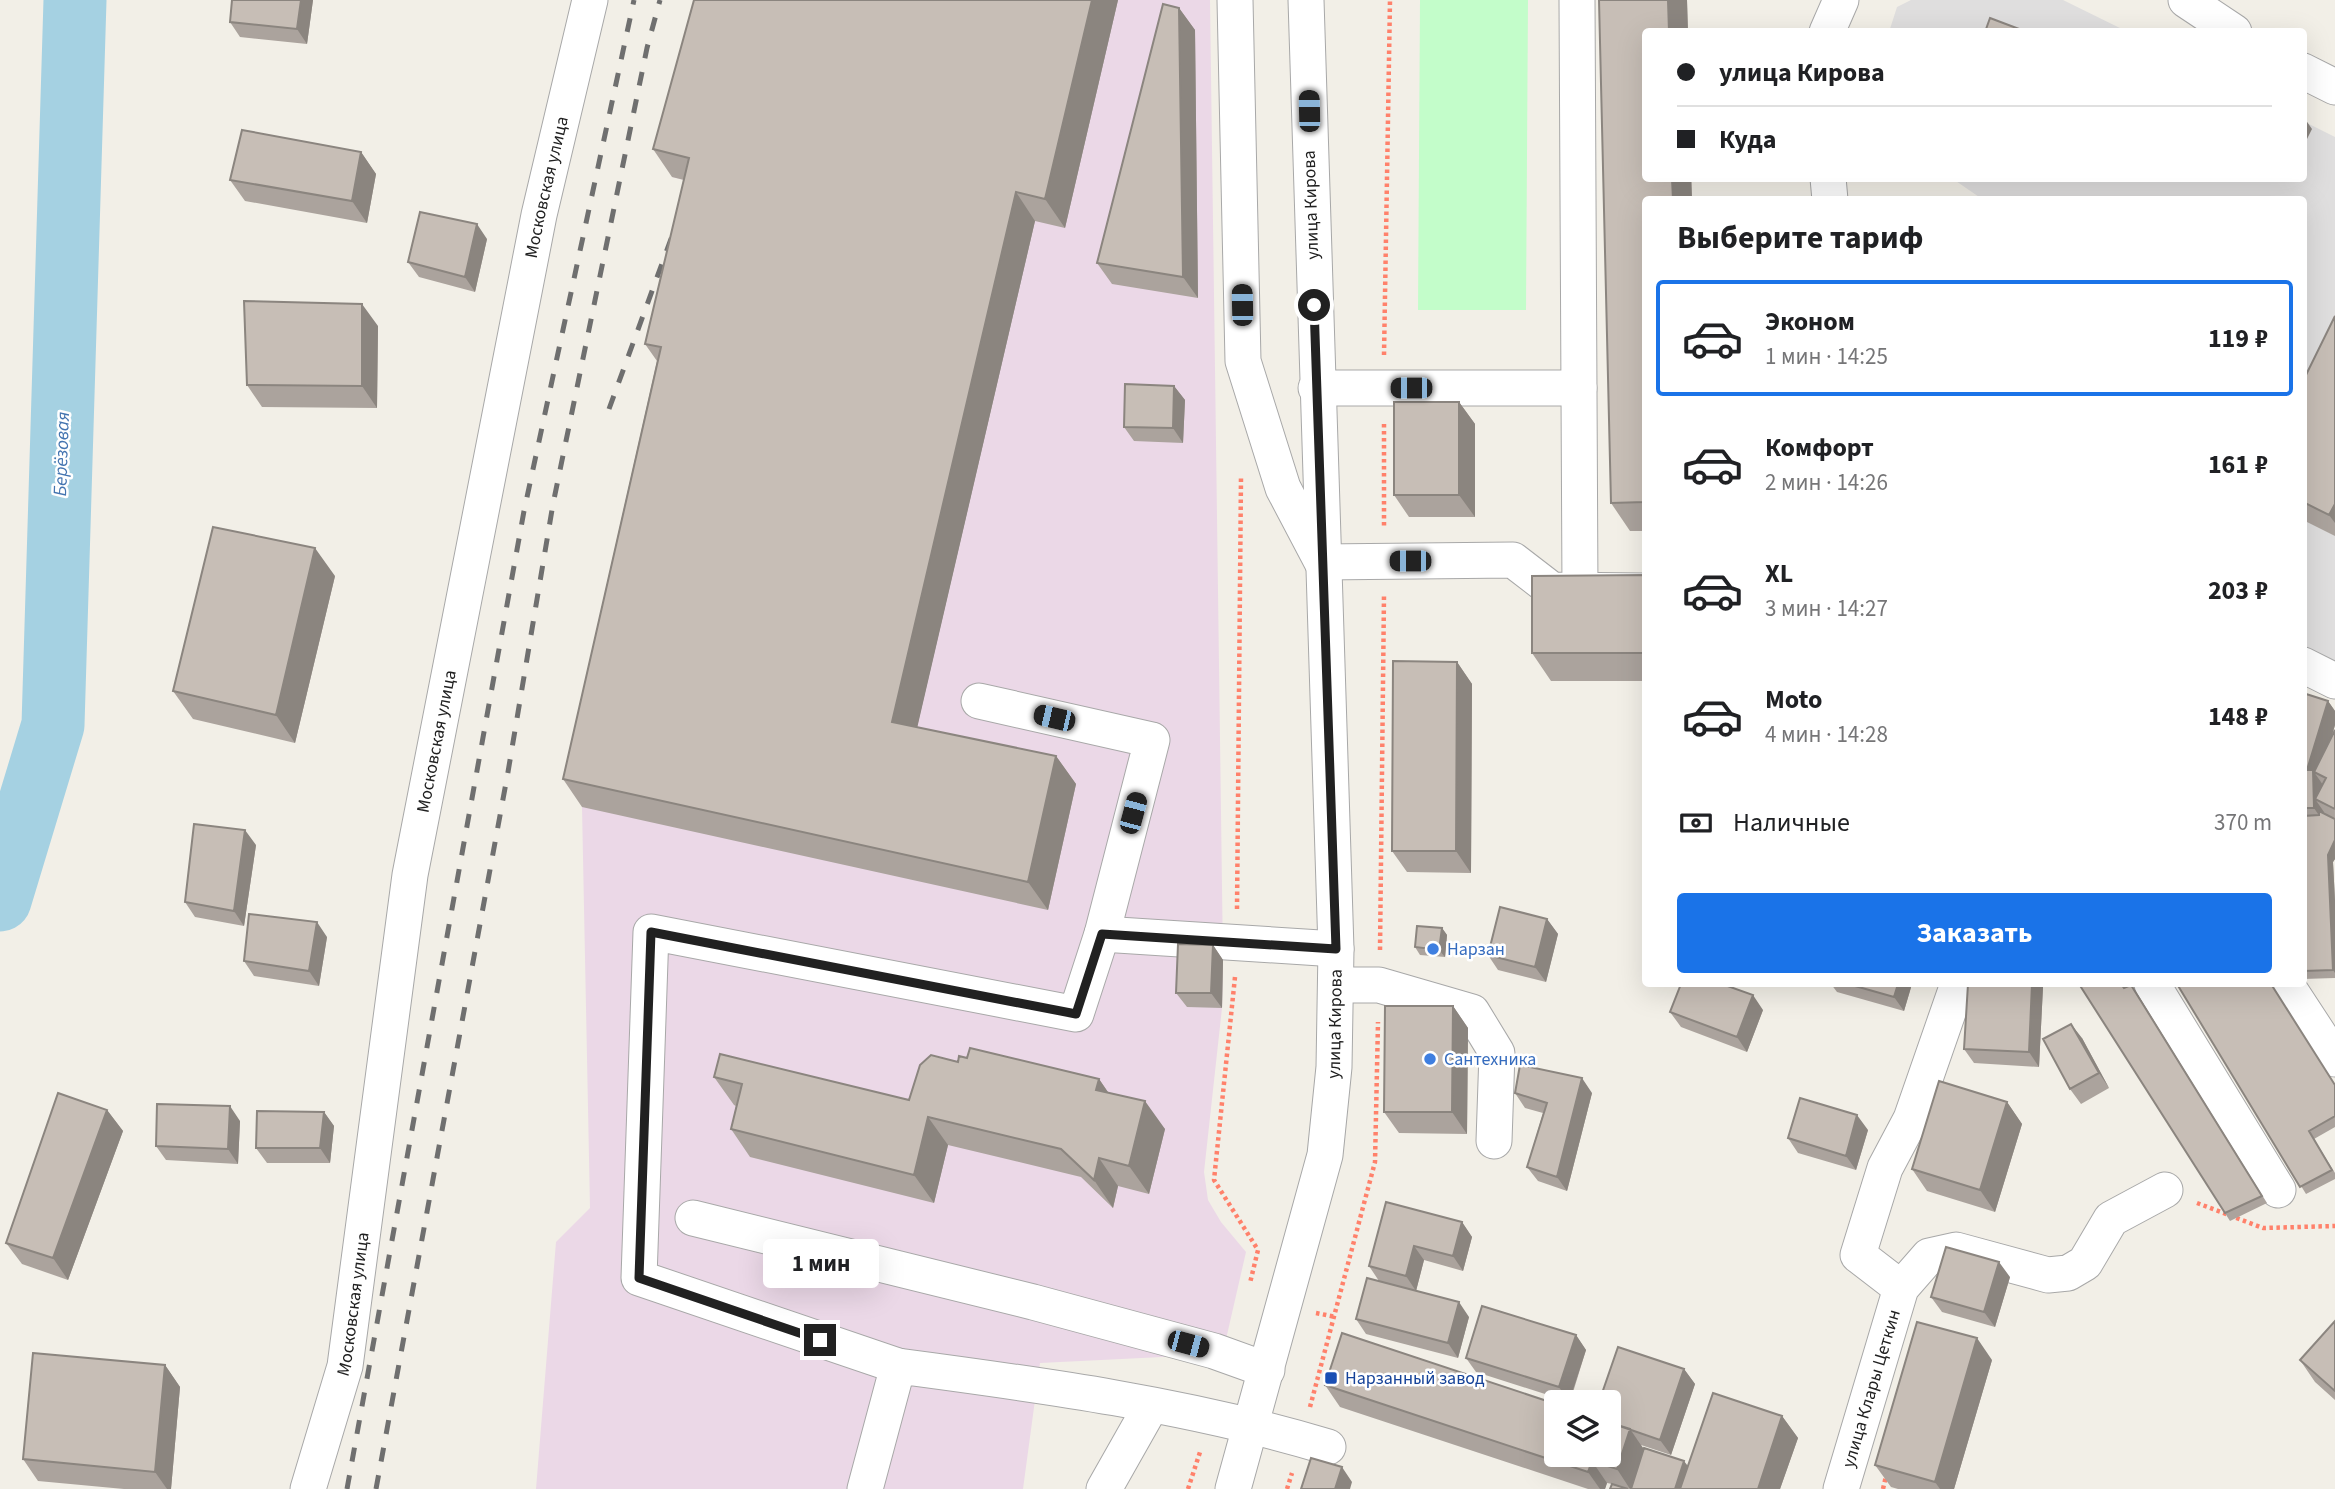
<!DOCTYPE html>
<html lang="ru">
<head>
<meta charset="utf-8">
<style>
	:root { --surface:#fff; --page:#f2f2f2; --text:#202124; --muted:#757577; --line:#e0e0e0; --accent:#1a73e8 }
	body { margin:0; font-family:"Source Sans 3",sans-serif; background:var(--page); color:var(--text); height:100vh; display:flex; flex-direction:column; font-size:26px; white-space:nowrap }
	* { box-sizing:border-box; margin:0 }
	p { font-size:23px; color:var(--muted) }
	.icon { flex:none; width:38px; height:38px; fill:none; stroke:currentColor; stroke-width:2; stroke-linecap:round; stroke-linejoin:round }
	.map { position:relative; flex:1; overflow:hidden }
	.sheet { position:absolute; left:1642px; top:196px; width:665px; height:791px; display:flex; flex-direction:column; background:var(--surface); border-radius:7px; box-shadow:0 7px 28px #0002 }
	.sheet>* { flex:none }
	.top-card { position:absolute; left:1642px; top:28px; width:665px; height:154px; border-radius:7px; box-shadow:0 7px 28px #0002; display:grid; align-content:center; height:154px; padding:0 35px; background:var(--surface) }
	.tools { position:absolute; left:1544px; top:1390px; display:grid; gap:14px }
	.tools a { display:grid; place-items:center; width:77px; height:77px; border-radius:7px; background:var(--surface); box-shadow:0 7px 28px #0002; font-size:35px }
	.end { position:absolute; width:32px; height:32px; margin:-16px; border:9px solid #212121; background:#fff; box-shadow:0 0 0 4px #fff }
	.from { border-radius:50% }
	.bubble { position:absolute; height:49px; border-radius:7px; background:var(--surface); box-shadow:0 7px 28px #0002; font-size:23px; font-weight:700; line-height:49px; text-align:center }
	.car { position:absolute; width:21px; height:42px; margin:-21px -10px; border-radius:9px; box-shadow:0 0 5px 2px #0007; background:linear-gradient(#222 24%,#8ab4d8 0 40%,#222 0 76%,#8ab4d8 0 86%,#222 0) }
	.top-card b { display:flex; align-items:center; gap:24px; height:66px; font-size:26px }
	.top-card b+b { border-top:2px solid var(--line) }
	.top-card i { width:18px; height:18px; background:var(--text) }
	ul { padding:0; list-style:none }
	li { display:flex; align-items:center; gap:21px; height:116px; margin:0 14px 10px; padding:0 21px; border:4px solid transparent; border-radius:7px }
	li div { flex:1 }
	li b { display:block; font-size:26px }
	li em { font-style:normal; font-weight:700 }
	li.active { border-color:var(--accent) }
	li>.icon { width:63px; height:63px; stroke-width:1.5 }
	h2 { padding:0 35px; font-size:32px; line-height:84px }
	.pay { display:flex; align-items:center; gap:18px; height:77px; padding:0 35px; font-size:26px }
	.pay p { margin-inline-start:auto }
	.primary-button { display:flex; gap:14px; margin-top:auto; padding:14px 35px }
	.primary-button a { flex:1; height:80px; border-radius:7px; background:var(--accent); color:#fff; font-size:28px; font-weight:700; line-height:80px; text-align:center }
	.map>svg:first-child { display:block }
</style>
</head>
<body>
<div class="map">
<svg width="2335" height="1489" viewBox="0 0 2335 1489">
	<rect width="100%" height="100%" fill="#f2efe7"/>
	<!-- residential -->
	<path fill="#dfdede" d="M1911,0H2063L2126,31L1889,32L1897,7Z
		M2303,121L2335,137V666L2303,649V200L1982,199L1953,179L2303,178Z"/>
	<!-- industrial -->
	<path fill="#ebd8e7" d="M722,0H1210L1223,960L1222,1008L1204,1172L1208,1200L1221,1222L1246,1252L1224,1348L1203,1355L1040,1363L1023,1489H536L556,1242L590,1208L582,807L709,186L672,177Z"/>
	<!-- park -->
	<path fill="#c3fdca" d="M1420,0H1528L1526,310H1418Z"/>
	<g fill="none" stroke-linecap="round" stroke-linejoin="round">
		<!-- river -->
		<path stroke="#a5d1e2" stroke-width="63" d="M0,900L53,725L75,0"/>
		<defs>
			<g id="minor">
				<path d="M1235,0L1243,361L1283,488L1322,562L1513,560L1552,590L1645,591"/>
				<path d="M1577,0L1580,591"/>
				<path d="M2186,0L2234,32"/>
				<path d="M1827,32L1841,0"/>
				<path d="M2303,71L2335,87"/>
				<path d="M1828,178L1830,200"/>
				<path d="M1316,388H1579"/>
				<path d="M2303,665L2335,681"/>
				<path d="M1102,934L1336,949"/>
				<path d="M2152,984L2278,1190"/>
				<path d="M2286,984L2335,1059"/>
				<path d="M1337,985H1379L1472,1012L1497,1053L1494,1141"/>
				<path d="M693,1218L1033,1302L1214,1351L1267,1370"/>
				<path d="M1901,1288L1858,1255L1885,1168L1911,1119L1958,984"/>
				<path d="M898,1366L639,1278L651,932L1076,1014L1102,934L1152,740L979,701"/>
				<path id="s1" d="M308,1489L345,1366L410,875L539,215L590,0"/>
				<path d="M865,1489L898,1366C1042,1385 1189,1405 1328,1447"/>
				<path d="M1104,1489L1151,1406"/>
				<path id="s2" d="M1233,1489L1325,1155L1334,1067L1336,949L1306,0"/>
				<path id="s3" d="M1841,1489L1901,1288L1929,1256L1956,1250L2048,1275L2068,1273L2085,1263L2111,1219L2165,1190"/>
			</g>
		</defs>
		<!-- minor casing -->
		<use href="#minor" stroke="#a8a8a8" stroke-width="37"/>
		<!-- path -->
		<path stroke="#ff816b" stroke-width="4.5" stroke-dasharray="3.5 3.5" stroke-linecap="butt" d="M1384,355L1390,0
			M1384,424V527
			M1237,909L1241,477
			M1380,950L1384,595
			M1235,977L1214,1180L1258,1250L1250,1283
			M2197,1203L2263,1228L2335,1226
			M1316,1313L1336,1317
			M1310,1407L1375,1162L1378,1022
			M1188,1489L1201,1449
			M1287,1489L1292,1473
			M1883,1489L1886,1476"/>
		<!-- minor -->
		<use href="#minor" stroke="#fff" stroke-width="35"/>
		<!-- rail -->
		<path stroke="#6f6f6f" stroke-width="5" stroke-dasharray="14 14" stroke-linecap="butt" d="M609,409L675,228
			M347,1489L524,511L634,0
			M376,1489L508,772L553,504L647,48L660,0"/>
	</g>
	<!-- wall -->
	<path fill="#aba39d" d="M232,0H313L307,44L240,37L230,22Z
		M694,0H1118L1065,228L1035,221L917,727L1056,756L1076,784L1048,910L582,807L563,779L657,361L645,344L684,180L672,177L653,149Z
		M1599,0H1687L1692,200H1645V531H1630L1611,503Z
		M1179,8L1195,30L1198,298L1112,284L1097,263Z
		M361,152L376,174L367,223L245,201L230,180Z
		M487,239L475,292L419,277L408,262Z
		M2335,316V536L2303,520V381Z
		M378,326L377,408L262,407L247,385Z
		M1174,386L1185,400L1183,443L1134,441L1124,427Z
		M1459,402L1475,424V517H1409L1394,495Z
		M1645,575V681H1551L1532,653Z
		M335,576L295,743L193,719L173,691Z
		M1457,662L1472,684L1471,873L1407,872L1392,851Z
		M2303,693L2328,701L2335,711V725L2332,736L2335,730V859L2333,862L2335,901V978L2303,979Z
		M256,845L244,926L195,917L185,902Z
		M1547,919L1558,934L1546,982L1498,970L1488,955Z
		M1442,928L1447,935L1445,957L1420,955L1415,947Z
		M327,937L319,986L254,976L244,961Z
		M1213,945L1223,960L1222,1008L1187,1007L1176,993Z
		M1831,984H1912L1904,1011L1837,992Z
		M2079,984H2122L2125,987L2136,992L2267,1203L2230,1221Z
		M2177,984L2335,1084V1127L2314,1139L2335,1173V1179L2306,1194Z
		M2043,987L2039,1067L1974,1063L1964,1049Z
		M1453,1006L1468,1028L1467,1134L1399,1133L1384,1112Z
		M1763,1010L1747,1052L1681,1027L1670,1012Z
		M2082,1038L2109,1088L2081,1104L2070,1089Z
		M958,1062L1099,1079L1108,1092L1165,1129L1149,1194L1118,1186L1113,1208L1081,1177L948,1145L934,1203L750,1157L731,1129L736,1106L734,1105L714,1077L909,1100Z
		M1515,1093H1592L1567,1191L1538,1181L1527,1167L1543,1113L1525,1108Z
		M2007,1102L2022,1124L1995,1212L1927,1191L1912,1169Z
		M107,1110L123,1131L68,1280L22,1264L6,1243Z
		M324,1112L334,1126L330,1163H267L256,1148Z
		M240,1121L238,1164L166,1160L156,1146Z
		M1868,1130L1856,1170L1798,1153L1788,1138Z
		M1462,1222L1472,1237L1463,1271L1424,1260L1416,1291L1379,1281L1369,1266Z
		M2010,1277L1995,1327L1942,1312L1931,1297Z
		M1469,1317L1458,1358L1366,1334L1356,1319Z
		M2335,1321V1400L2315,1382L2300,1360Z
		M1576,1335L1586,1350L1570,1402L1476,1372L1466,1358Z
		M1992,1360L1954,1489H1898L1891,1487L1875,1465Z
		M165,1365L180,1387L171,1489H124L38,1481L23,1459Z
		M1684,1369L1695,1384L1671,1455L1641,1445L1644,1449L1688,1466L1782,1416L1798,1438L1780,1489H1610L1612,1484L1607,1483L1605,1489H1588L1340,1407L1325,1385L1556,1454Z"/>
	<!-- shaded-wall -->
	<path fill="#8b857f" d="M301,0H313L307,44L297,29Z
		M1092,0H1118L1065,228L1045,199Z
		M1668,0H1687L1688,32H1669Z
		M1179,8L1195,30L1198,298L1183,277Z
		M2303,116L2312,129L2303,147Z
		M361,152L376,174L367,223L352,201Z
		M1672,178H1691L1692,200H1673Z
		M1016,192L1035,221L912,750L892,722Z
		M477,224L487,239L475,292L465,277Z
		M362,304L378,326L377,408L362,386Z
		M1174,386L1185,400L1183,443L1173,428Z
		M1459,402L1475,424V517L1459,495Z
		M2335,504V523L2329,515Z
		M315,548L335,576L295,743L276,715Z
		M1457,662L1472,684L1471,873L1456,851Z
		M2328,701L2335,711V725L2320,775L2314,772L2323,785L2315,799L2324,812V823L2314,808L2307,770Z
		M1056,756L1076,784L1048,910L1028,882Z
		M245,830L256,845L244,926L234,911Z
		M2335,840V859L2333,862L2335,901V973L2333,970L2328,855Z
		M1547,919L1558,934L1546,982L1535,967Z
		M317,922L327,937L319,986L309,971Z
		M1442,928L1447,935L1445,957L1439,950Z
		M1213,945L1223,960L1222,1008L1211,993Z
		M1898,984H1912L1904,1011L1894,997Z
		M2032,984H2041L2043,987L2039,1067L2029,1052Z
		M1753,995L1763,1010L1747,1052L1737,1037Z
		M1453,1006L1468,1028L1467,1134L1452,1112Z
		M2071,1024L2082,1038L2109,1088L2099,1073Z
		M1582,1078L1592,1093L1567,1191L1557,1177Z
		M1099,1079L1118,1107L1096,1090Z
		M1145,1101L1165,1129L1149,1194L1129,1166Z
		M2007,1102L2022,1124L1995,1212L1980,1190Z
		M230,1106L240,1121L238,1164L228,1149Z
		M107,1110L123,1131L68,1280L53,1258Z
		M324,1112L334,1126L330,1163L320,1148Z
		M1857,1115L1868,1130L1856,1170L1846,1156Z
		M928,1117L948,1145L934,1203L914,1175Z
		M1099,1158L1118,1186L1113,1208L1094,1180Z
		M1462,1222L1472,1237L1463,1271L1453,1256Z
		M1414,1246L1424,1260L1416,1291L1406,1276Z
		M1999,1262L2010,1277L1995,1327L1984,1312Z
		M1459,1302L1469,1317L1458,1358L1448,1343Z
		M1576,1335L1586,1350L1569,1402L1559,1387Z
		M1977,1338L1992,1360L1954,1489H1940L1935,1482Z
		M165,1365L180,1387L171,1489H167L155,1472Z
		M1684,1369L1695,1384L1671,1455L1660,1440Z
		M1782,1416L1798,1438L1780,1489H1758Z
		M1630,1429L1645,1451L1632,1489H1630L1617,1469Z
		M1592,1461L1607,1483L1605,1489H1600L1588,1472Z
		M1684,1461L1700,1482L1697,1489H1675Z
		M1342,1467L1352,1482L1350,1489H1335Z"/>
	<!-- building -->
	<path fill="#c7beb6" stroke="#8b857f" stroke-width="2" d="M232,0H301L297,29L230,22Z
		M694,0H1092L1045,199L1016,192L892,722L1056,756L1028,882L563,779L661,347L645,344L689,158L653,149Z
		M1599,0H1668L1669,32H1645V178H1672L1673,200H1645V502L1611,503Z
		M1163,4L1179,8L1183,277L1097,263Z
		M1990,18L2027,32H1985Z
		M242,130L361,152L352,201L230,180Z
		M420,212L477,224L465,277L408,262Z
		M244,301L362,304V386L247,385Z
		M2335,316V504L2329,515L2303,502V381Z
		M1125,384L1174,386L1173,428L1124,427Z
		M1394,402H1459V495H1394Z
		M213,527L315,548L276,715L173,691Z
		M1645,575V653H1532V576Z
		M1393,661L1457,662L1456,851H1392Z
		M2303,693L2328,701L2307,770H2313L2314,808H2303Z
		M2335,730V809L2315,799L2326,778L2314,772Z
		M2319,811L2335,819V840L2328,855L2333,970L2303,971V816L2319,815Z
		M194,824L245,830L234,911L185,902Z
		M1500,907L1547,919L1535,967L1488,955Z
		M249,914L317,922L309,971L244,961Z
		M1417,926L1442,928L1439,950L1415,947Z
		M1178,944L1213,945L1211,993H1176Z
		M1681,984H1722L1753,995L1737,1037L1670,1012Z
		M1848,984H1898L1894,997Z
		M1968,984H2032L2029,1052L1964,1049Z
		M2079,984H2121L2124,988L2131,985L2262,1196L2225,1213Z
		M2177,984H2271L2335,1085V1116L2309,1131L2332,1170L2300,1187Z
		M1385,1006H1453L1452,1112H1384Z
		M2071,1024L2099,1073L2070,1089L2043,1039Z
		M970,1048L1099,1079L1096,1090L1145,1101L1129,1166L1099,1158L1094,1180L1061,1149L928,1117L914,1175L731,1129L742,1084L714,1077L720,1054L909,1100L920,1065L931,1055L958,1062L959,1056L967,1058Z
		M1520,1065L1582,1078L1557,1177L1527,1167L1547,1103L1515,1093Z
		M1939,1081L2007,1102L1980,1190L1912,1169Z
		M58,1093L107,1110L53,1258L6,1243Z
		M1800,1098L1857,1115L1846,1156L1788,1138Z
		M157,1104L230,1106L228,1149L156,1146Z
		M257,1111L324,1112L320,1148H256Z
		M1386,1202L1462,1222L1453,1256L1414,1246L1406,1276L1369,1266Z
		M1946,1247L1999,1262L1984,1312L1931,1297Z
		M1367,1278L1459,1302L1448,1343L1356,1319Z
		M1482,1306L1576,1335L1559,1387L1466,1358Z
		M2335,1321V1391L2300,1360Z
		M1917,1322L1977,1338L1935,1482L1875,1465Z
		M1342,1333L1556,1404V1454H1608V1422L1630,1429L1617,1469L1592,1461L1588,1472L1325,1385Z
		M1618,1347L1684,1369L1660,1440L1608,1422V1402H1599Z
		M33,1353L165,1365L155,1472L23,1459Z
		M1713,1393L1782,1416L1758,1489H1680Z
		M1644,1448L1684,1461L1675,1489H1631Z
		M1311,1458L1342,1467L1335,1489H1301Z
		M1612,1484L1628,1489H1610Z"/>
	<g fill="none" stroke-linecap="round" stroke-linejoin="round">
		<!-- route -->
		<path stroke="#212121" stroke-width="9" d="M820,1340L639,1278L651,932L1076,1014L1102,934L1336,949L1314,305"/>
	</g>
	<!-- markers -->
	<g fill="#3f7fe0" stroke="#fff" stroke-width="2.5">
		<circle cx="1433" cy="949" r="7"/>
		<circle cx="1430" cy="1059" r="7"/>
	</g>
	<rect fill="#1a4fb4" stroke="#fff" stroke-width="2.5" x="1324" y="1371" width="14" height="14" rx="3.5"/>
	<g text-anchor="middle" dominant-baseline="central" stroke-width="5" stroke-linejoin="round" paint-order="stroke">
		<!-- street labels -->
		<g font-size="18" fill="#212121" stroke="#fff">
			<text stroke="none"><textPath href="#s1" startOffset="1325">Московская улица</textPath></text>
			<text transform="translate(1311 205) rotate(-92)">улица Кирова</text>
			<text stroke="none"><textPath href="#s1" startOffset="760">Московская улица</textPath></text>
			<text stroke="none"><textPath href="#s2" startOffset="478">улица Кирова</textPath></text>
			<text stroke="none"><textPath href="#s1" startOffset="191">Московская улица</textPath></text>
			<text stroke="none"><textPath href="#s3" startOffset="105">улица Клары Цеткин</textPath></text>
		</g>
		<!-- shop labels -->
		<g font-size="18" fill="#366cbe" stroke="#fff" text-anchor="start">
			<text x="1447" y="949">Нарзан</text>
			<text x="1444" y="1059">Сантехника</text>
		</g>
		<!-- transit labels -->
		<g font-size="18" fill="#164399" stroke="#fff" text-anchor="start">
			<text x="1345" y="1378">Нарзанный завод</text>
		</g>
		<!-- water labels -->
		<g font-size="19" font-style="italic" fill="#4374b0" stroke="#fff">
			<text transform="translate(62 454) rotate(-88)">Берёзовая</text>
		</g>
	</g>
</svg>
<div class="tools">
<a><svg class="icon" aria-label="layers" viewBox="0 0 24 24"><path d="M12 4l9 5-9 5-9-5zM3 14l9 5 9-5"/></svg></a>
</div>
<i class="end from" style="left:1314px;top:305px"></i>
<i class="end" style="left:820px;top:1340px"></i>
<div class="bubble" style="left:763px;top:1239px;width:116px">1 мин</div>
<i class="car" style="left:1309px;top:111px;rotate:359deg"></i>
<i class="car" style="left:1242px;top:305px;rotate:359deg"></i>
<i class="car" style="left:1411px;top:388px;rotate:270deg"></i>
<i class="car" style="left:1410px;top:561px;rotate:270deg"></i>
<i class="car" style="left:1054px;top:718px;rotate:283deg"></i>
<i class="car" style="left:1133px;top:813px;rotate:15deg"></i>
<i class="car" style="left:1188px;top:1344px;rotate:105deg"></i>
<div class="top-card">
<b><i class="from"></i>улица Кирова</b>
<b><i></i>Куда</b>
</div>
<section class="sheet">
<h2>Выберите тариф</h2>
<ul>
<li class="active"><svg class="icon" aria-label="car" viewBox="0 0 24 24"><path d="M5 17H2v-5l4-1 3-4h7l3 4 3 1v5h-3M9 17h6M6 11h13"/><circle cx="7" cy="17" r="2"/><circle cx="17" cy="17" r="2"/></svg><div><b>Эконом</b><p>1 мин · 14:25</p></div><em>119 ₽</em></li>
<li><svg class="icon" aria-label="car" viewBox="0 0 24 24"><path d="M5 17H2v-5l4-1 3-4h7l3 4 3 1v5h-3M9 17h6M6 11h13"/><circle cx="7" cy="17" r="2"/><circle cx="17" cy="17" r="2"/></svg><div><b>Комфорт</b><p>2 мин · 14:26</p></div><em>161 ₽</em></li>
<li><svg class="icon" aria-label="car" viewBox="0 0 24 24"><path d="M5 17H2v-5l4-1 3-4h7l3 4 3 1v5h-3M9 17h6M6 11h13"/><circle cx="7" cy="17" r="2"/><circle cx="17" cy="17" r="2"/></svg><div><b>XL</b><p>3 мин · 14:27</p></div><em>203 ₽</em></li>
<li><svg class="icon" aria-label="car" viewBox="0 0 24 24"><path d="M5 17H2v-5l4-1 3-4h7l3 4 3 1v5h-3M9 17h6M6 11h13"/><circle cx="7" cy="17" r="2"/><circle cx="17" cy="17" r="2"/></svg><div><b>Moto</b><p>4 мин · 14:28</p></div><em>148 ₽</em></li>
</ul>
<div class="pay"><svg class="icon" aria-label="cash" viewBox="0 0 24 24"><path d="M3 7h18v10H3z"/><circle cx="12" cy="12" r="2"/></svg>Наличные<p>370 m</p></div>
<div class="primary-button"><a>Заказать</a></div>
</section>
</div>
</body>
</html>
